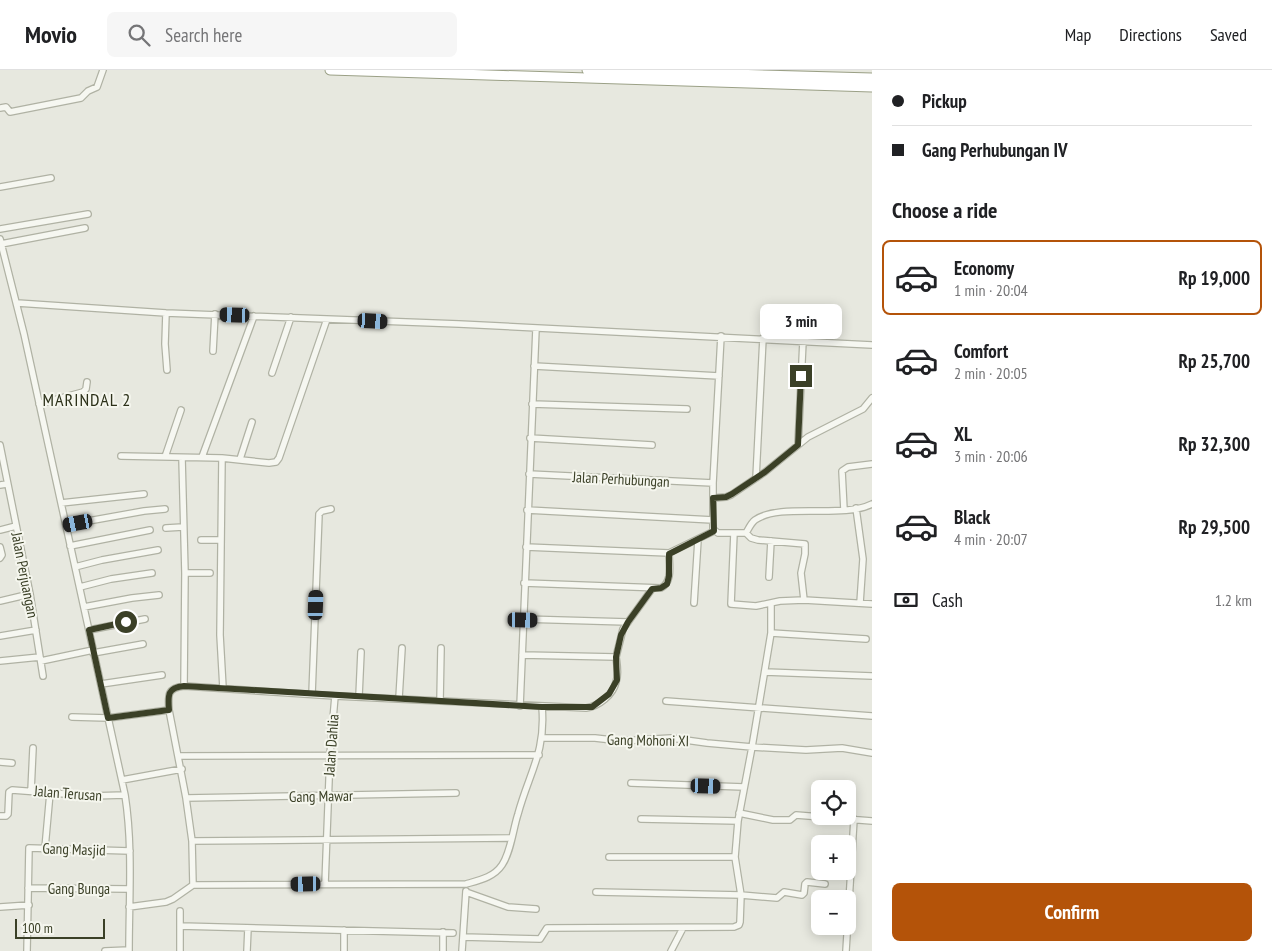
<!DOCTYPE html>
<html lang="en">
<head>
<meta charset="utf-8">
<style>
	:root { --surface:#fff; --page:#f6f6f6; --text:#202124; --muted:#757577; --line:#e0e0e0; --accent:#b45309 }
	body { margin:0; font-family:"PT Sans Narrow",sans-serif; background:var(--page); color:var(--text); height:100vh; display:flex; flex-direction:column; font-size:19px; white-space:nowrap }
	* { box-sizing:border-box; margin:0 }
	p { font-size:16px; color:var(--muted) }
	.icon { flex:none; width:28px; height:28px; fill:none; stroke:currentColor; stroke-width:2; stroke-linecap:round; stroke-linejoin:round }
	.map { position:relative; flex:1; overflow:hidden }
	.panel { display:flex; flex-direction:column; background:var(--surface); width:400px }
	.panel>* { flex:none }
	.guide { display:grid; align-content:center; height:110px; padding:0 20px; background:var(--surface) }
	.buttons { position:absolute; left:811px; top:710px; display:grid; gap:10px }
	.buttons a { display:grid; place-items:center; width:45px; height:45px; border-radius:8px; background:var(--surface); box-shadow:0 2px 12px #0003; font-size:25px }
	.scale { position:absolute; left:15px; bottom:12px; width:90px; box-sizing:border-box; padding-left:5px; border:2px solid #3b4027; border-top:0; font-size:14px; line-height:18px; white-space:nowrap; color:#3b4027; -webkit-text-stroke:4px #f5f6ee; paint-order:stroke }
	.end { position:absolute; width:22px; height:22px; margin:-11px; border:6px solid #3b4027; background:#fff; box-shadow:0 0 0 2px #fff }
	.from { border-radius:50% }
	.bubble { position:absolute; height:35px; border-radius:8px; background:var(--surface); box-shadow:0 2px 12px #0003; font-size:16px; font-weight:700; line-height:35px; text-align:center }
	.car { position:absolute; width:15px; height:30px; margin:-15px -8px; border-radius:6px; box-shadow:0 0 4px 1px #0007; background:linear-gradient(#222 24%,#8ab4d8 0 40%,#222 0 76%,#8ab4d8 0 86%,#222 0) }
	.guide b { display:flex; align-items:center; gap:18px; height:48px; font-size:19px }
	.guide b+b { border-top:1px solid var(--line) }
	.guide i { width:12px; height:12px; background:var(--text) }
	ul { padding:0; list-style:none }
	li { display:flex; align-items:center; gap:15px; height:75px; margin:0 10px 8px; padding:0 10px; border:2px solid transparent; border-radius:8px }
	li div { flex:1 }
	li b { display:block; font-size:19px }
	li em { font-style:normal; font-weight:700 }
	li.selected { border-color:var(--accent) }
	li>.icon { width:45px; height:45px; stroke-width:1.5 }
	h2 { padding:0 20px; font-size:22px; line-height:60px }
	.pay { display:flex; align-items:center; gap:12px; height:55px; padding:0 20px; font-size:19px }
	.pay p { margin-inline-start:auto }
	.button { display:flex; gap:10px; margin-top:auto; padding:10px 20px }
	.button a { flex:1; height:58px; border-radius:8px; background:var(--accent); color:#fff; font-size:20px; font-weight:700; line-height:58px; text-align:center }
	header { display:flex; align-items:center; gap:30px; box-sizing:border-box; height:70px; padding:0 25px; background:var(--surface); border-bottom:1px solid var(--line) }
	header strong { font-size:24px }
	nav { display:flex; gap:28px; margin-inline-start:auto; font-size:18px }
	.search { width:350px; height:45px; background:var(--page); display:flex; align-items:center; gap:12px; box-sizing:border-box; padding:0 18px; border-radius:8px; color:var(--muted); font-size:19px }
	main { display:flex; flex:1; min-height:0 }
	.map>svg:first-child { display:block }
</style>
</head>
<body>
<header>
<strong>Movio</strong>
<div class="search"><svg class="icon" aria-label="search" viewBox="0 0 24 24"><circle cx="10" cy="10" r="6"/><path d="M15 15l6 6"/></svg>Search here</div>
<nav><a>Map</a><a>Directions</a><a>Saved</a></nav>
</header>
<main>
<div class="map">
<svg width="872" height="881" viewBox="0 0 872 881">
	<rect width="100%" height="100%" fill="#e7e8df"/>
	<g fill="none" stroke-linecap="round" stroke-linejoin="round">
		<defs>
			<path id="minor" d="M0,38L6,37L10,42L81,28L88,21L97,17L103,0
				M0,117L51,108
				M0,159L88,144
				M0,169L24,264L125,725C133,776 129,829 129,881
				M1,174L85,158
				M17,233L166,243L459,254L872,275
				M166,243L165,274L167,300
				M721,266L713,413V459L718,463H746L751,468L758,470L805,474V484L801,503L804,530
				M213,281L215,244
				M534,296L719,306
				M272,303L291,247
				M39,334L83,322L86,319L87,312
				M532,334L687,339
				M530,368L652,375
				M0,375L30,524L43,606
				M798,375L803,271
				M121,386L222,388L269,393L276,392L279,388L327,249
				M165,387L181,340
				M202,387L254,246
				M182,388L185,503L184,616
				M222,388L220,565L223,618
				M240,389L252,352
				M529,404L713,413
				M756,408L763,268
				M0,415L7,414
				M713,428L726,427L731,425L765,402L808,367L863,339L872,328
				M61,433L144,424
				M856,438L863,489L860,533
				M527,440L713,450
				M844,440L842,401L848,397L872,394
				M66,455L144,441L165,439
				M166,458L183,457
				M0,460L16,456
				M734,463L731,534L756,536L780,531L804,530L872,534
				M746,463C749,458 751,453 755,450C781,432 842,449 872,434
				M201,470H220
				M70,476L150,460
				M0,477L2,485L0,488
				M526,477L669,483L714,461
				M75,497L102,490L158,480
				M185,503H210
				M769,507L771,471
				M524,513L661,518C673,512 669,494 669,483
				M80,517L111,509L152,503
				M0,531L30,524
				M694,533L698,470
				M84,537L132,528L159,525
				M523,549L628,552
				M89,560L145,549
				M771,563L866,569
				M0,566L36,560
				M93,583L143,574
				M522,585L616,587L623,559L652,519
				M0,591L40,587
				M41,591L93,580
				M765,602L872,606
				M101,614L162,605
				M312,624L319,444L322,441L331,439
				M359,626L361,582
				M399,628L402,578
				M440,631L441,578
				M666,631L872,646
				M520,636L536,259
				M542,637C546,682 529,703 518,744C513,759 511,782 502,795C494,807 480,810 466,814L193,815L192,771L186,728L169,640C168,625 167,618 184,616L335,626L586,638C599,636 613,625 616,612C619,604 617,595 616,587
				M72,647L108,648L169,640
				M543,668H595L621,671L671,668L707,673L752,677L806,680L842,678L872,683
				M179,686L539,685
				M0,692L12,693
				M122,710L182,699
				M631,713L744,717
				M31,721L33,678
				M186,728L456,723
				M739,743L773,750H790L796,745L872,751
				M0,746H6L8,744L9,722L12,720L91,726L125,725
				M641,749L738,751
				M192,771L511,768
				M45,778L50,723
				M609,787H735
				M325,814L330,684L335,626
				M28,818L129,819
				M466,822L508,837L536,839
				M596,822L741,825L777,828L784,822L802,825L804,823L805,814L807,812L825,814
				M0,837L29,835
				M129,837L166,832L173,829L193,815
				M180,856L453,863
				M443,862V881
				M463,867L540,869L547,858L734,857L739,855L740,852L741,825L735,787L738,751L752,677L771,563V534
				M27,881L29,778L130,781
				M105,881L129,880
				M180,881V841
				M247,881L248,858
				M344,881V860
				M462,881L466,821
				M671,881L683,858
				M846,881L854,749"/>
			<path id="trunk" d="M330,0L872,17
				M587,0L872,8"/>
		</defs>
		<!-- minor casing -->
		<use href="#minor" stroke="#b0b2a4" stroke-width="8"/>
		<!-- trunk casing -->
		<use href="#trunk" stroke="#9ba086" stroke-width="11"/>
		<!-- minor -->
		<use href="#minor" stroke="#f6f7f1" stroke-width="5.5"/>
		<!-- trunk -->
		<use href="#trunk" stroke="#fff" stroke-width="9"/>
	</g>
	<g fill="none" stroke-linecap="round" stroke-linejoin="round">
		<!-- route -->
		<path stroke="#3b4027" stroke-width="6" d="M126,552L89,560L108,648L169,640C168,625 167,618 184,616L542,637H592L609,624L617,610L616,587L621,565L628,552L652,519L661,518L667,514L669,506V484L714,461L713,428L726,427L732,424L765,402L798,375L801,306"/>
	</g>
	<g text-anchor="middle" dominant-baseline="central" stroke-width="4" stroke-linejoin="round" paint-order="stroke">
		<!-- street labels -->
		<g font-size="15" fill="#3b4027" stroke="#f5f6ee">
			<text transform="translate(621 409) rotate(3)">Jalan Perhubungan</text>
			<text transform="translate(25 505) rotate(79)">Jalan Perjuangan</text>
			<text transform="translate(648 670) rotate(1)">Gang Mohoni XI</text>
			<text transform="translate(331 675) rotate(-86)">Jalan Dahlia</text>
			<text transform="translate(68 723) rotate(4)">Jalan Terusan</text>
			<text transform="translate(321 726) rotate(-1)">Gang Mawar</text>
			<text transform="translate(74 779) rotate(2)">Gang Masjid</text>
			<text x="79" y="818">Gang Bunga</text>
		</g>
		<!-- quarter labels -->
		<g font-size="18" letter-spacing="1" fill="#2c3119" stroke="#f5f6ee">
			<text x="87" y="329">MARINDAL 2</text>
		</g>
	</g>
</svg>
<div class="buttons">
<a><svg class="icon" aria-label="locate" viewBox="0 0 24 24"><circle cx="12" cy="12" r="6"/><path d="M12 2v4M12 18v4M2 12h4M18 12h4"/></svg></a>
<a>+</a>
<a>−</a>
</div>
<div class="scale">100 m</div>
<i class="end from" style="left:126px;top:552px"></i>
<i class="end" style="left:801px;top:306px"></i>
<div class="bubble" style="left:760px;top:234px;width:82px">3 min</div>
<i class="car" style="left:235px;top:245px;rotate:272deg"></i>
<i class="car" style="left:373px;top:251px;rotate:93deg"></i>
<i class="car" style="left:78px;top:453px;rotate:259deg"></i>
<i class="car" style="left:316px;top:535px;rotate:2deg"></i>
<i class="car" style="left:523px;top:550px;rotate:91deg"></i>
<i class="car" style="left:706px;top:716px;rotate:92deg"></i>
<i class="car" style="left:306px;top:814px;rotate:269deg"></i>
</div>
<section class="panel">
<div class="guide">
<b><i class="from"></i>Pickup</b>
<b><i></i>Gang Perhubungan IV</b>
</div>
<h2>Choose a ride</h2>
<ul>
<li class="selected"><svg class="icon" aria-label="car" viewBox="0 0 24 24"><path d="M5 17H2v-5l4-1 3-4h7l3 4 3 1v5h-3M9 17h6M6 11h13"/><circle cx="7" cy="17" r="2"/><circle cx="17" cy="17" r="2"/></svg><div><b>Economy</b><p>1 min · 20:04</p></div><em>Rp 19,000</em></li>
<li><svg class="icon" aria-label="car" viewBox="0 0 24 24"><path d="M5 17H2v-5l4-1 3-4h7l3 4 3 1v5h-3M9 17h6M6 11h13"/><circle cx="7" cy="17" r="2"/><circle cx="17" cy="17" r="2"/></svg><div><b>Comfort</b><p>2 min · 20:05</p></div><em>Rp 25,700</em></li>
<li><svg class="icon" aria-label="car" viewBox="0 0 24 24"><path d="M5 17H2v-5l4-1 3-4h7l3 4 3 1v5h-3M9 17h6M6 11h13"/><circle cx="7" cy="17" r="2"/><circle cx="17" cy="17" r="2"/></svg><div><b>XL</b><p>3 min · 20:06</p></div><em>Rp 32,300</em></li>
<li><svg class="icon" aria-label="car" viewBox="0 0 24 24"><path d="M5 17H2v-5l4-1 3-4h7l3 4 3 1v5h-3M9 17h6M6 11h13"/><circle cx="7" cy="17" r="2"/><circle cx="17" cy="17" r="2"/></svg><div><b>Black</b><p>4 min · 20:07</p></div><em>Rp 29,500</em></li>
</ul>
<div class="pay"><svg class="icon" aria-label="cash" viewBox="0 0 24 24"><path d="M3 7h18v10H3z"/><circle cx="12" cy="12" r="2"/></svg>Cash<p>1.2 km</p></div>
<div class="button"><a>Confirm</a></div>
</section>
</main>
</body>
</html>
